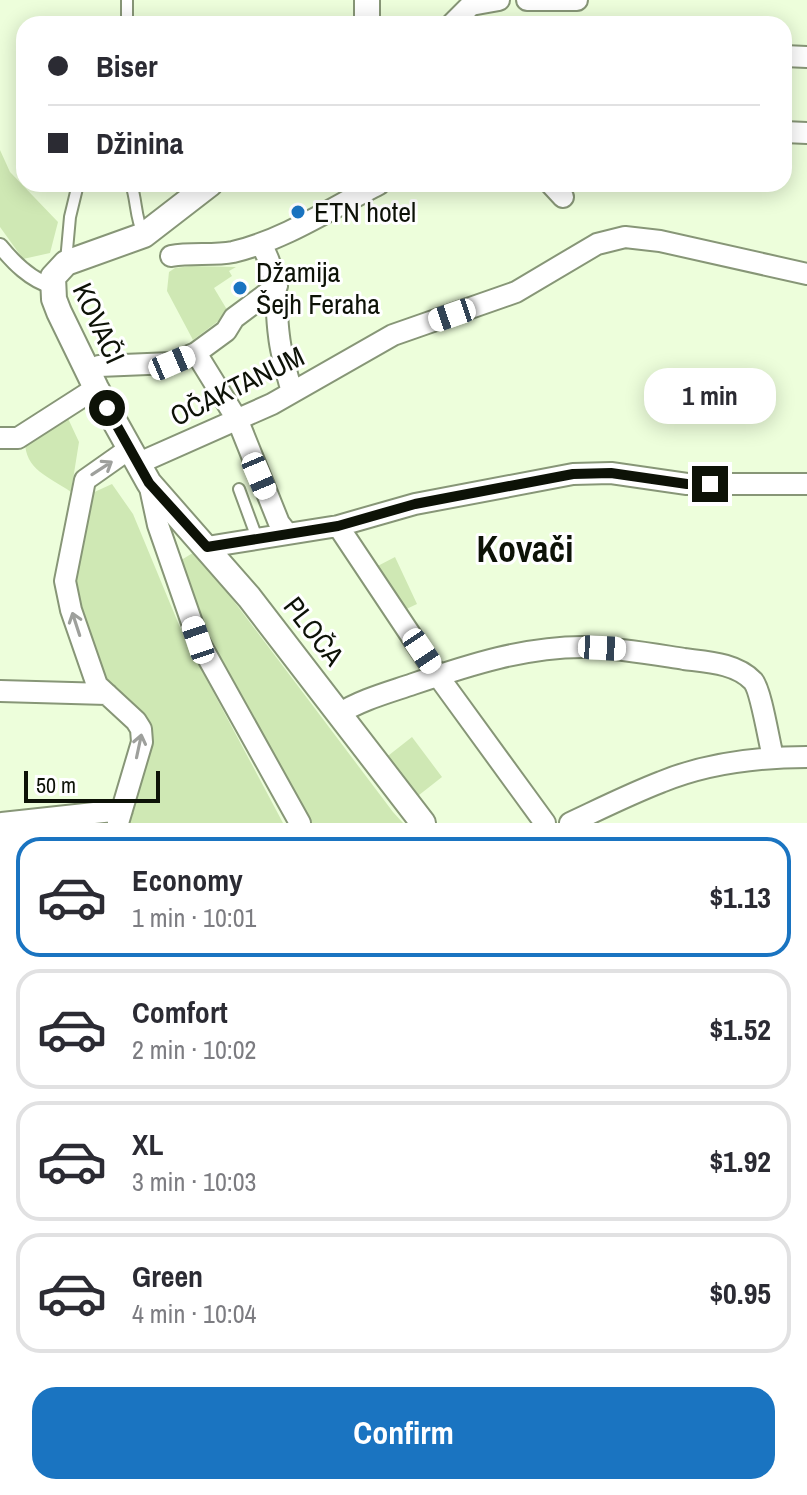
<!DOCTYPE html>
<html lang="en">
<head>
<meta charset="utf-8">
<style>
	:root { --surface:#fff; --page:#f7f7f7; --text:#2b2b33; --muted:#7c7c81; --line:#e1e1e2; --accent:#1a74c1 }
	body { margin:0; font-family:"Archivo Narrow",sans-serif; background:var(--page); color:var(--text); height:100vh; display:flex; flex-direction:column; font-size:30px; white-space:nowrap }
	* { box-sizing:border-box; margin:0 }
	p { font-size:26px; color:var(--muted) }
	.icon { flex:none; width:44px; height:44px; fill:none; stroke:currentColor; stroke-width:2; stroke-linecap:round; stroke-linejoin:round }
	.map { position:relative; height:823px; overflow:hidden }
	.sheet { display:flex; flex-direction:column; background:var(--surface); flex:1 }
	.sheet>* { flex:none }
	.hud { position:absolute; left:16px; top:16px; width:776px; height:176px; border-radius:24px; box-shadow:0 4px 20px #0003; display:grid; align-content:center; height:176px; padding:0 32px; background:var(--surface) }
	.scale { position:absolute; left:24px; bottom:20px; width:136px; box-sizing:border-box; padding-left:8px; border:4px solid #0d1207; border-top:0; font-size:22px; line-height:28px; white-space:nowrap; color:#0d1207; -webkit-text-stroke:6px #fff; paint-order:stroke }
	.end { position:absolute; width:36px; height:36px; margin:-18px; border:10px solid #0d1207; background:#fff; box-shadow:0 0 0 4px #fff }
	.from { border-radius:50% }
	.bubble { position:absolute; height:56px; border-radius:24px; background:var(--surface); box-shadow:0 4px 20px #0003; font-size:26px; font-weight:700; line-height:56px; text-align:center }
	.car { position:absolute; width:24px; height:48px; margin:-24px -12px; border-radius:10px; box-shadow:0 0 6px 2px #0007; background:linear-gradient(#fff 24%,#345 0 40%,#fff 0 76%,#345 0 86%,#fff 0) }
	.hud b { display:flex; align-items:center; gap:28px; height:76px; font-size:30px }
	.hud b+b { border-top:2px solid var(--line) }
	.hud i { width:20px; height:20px; background:var(--text) }
	ul { padding:14px 0 0; list-style:none }
	li { display:flex; align-items:center; gap:24px; height:120px; margin:0 16px 12px; padding:0 16px; border:4px solid var(--line); border-radius:24px }
	li div { flex:1 }
	li b { display:block; font-size:30px }
	li em { font-style:normal; font-weight:700 }
	li.on { border-color:var(--accent) }
	li>.icon { width:72px; height:72px; stroke-width:1.5 }
	.cta { display:flex; gap:16px; margin-top:auto; padding:16px 32px }
	.cta a { flex:1; height:92px; border-radius:24px; background:var(--accent); color:#fff; font-size:32px; font-weight:700; line-height:92px; text-align:center }
	.map>svg:first-child { display:block }
</style>
</head>
<body>
<div class="map">
<svg width="807" height="823" viewBox="0 0 807 823">
	<rect width="100%" height="100%" fill="#edfedb"/>
	<!-- green -->
	<path fill="#cfe8b4" d="M0,150L10,172L58,222L50,253L23,259L0,227Z
		M191,266L236,267L229,271L232,276L214,288L229,313L193,340L167,291L169,272L175,268Z
		M65,412L79,442L71,492C48,476 24,470 25,439Z
		M112,484L133,514L184,637L283,823H122L146,738L108,687L89,647L75,573L90,494Z
		M196,551L393,812L403,823H310L200,621L178,562Z
		M395,557L417,604L398,613L370,570Z
		M412,737L442,777L414,799L384,759Z"/>
	<g fill="none" stroke-linecap="round" stroke-linejoin="round">
		<defs>
			<path id="service" d="M127,24V0
				M131,184C137,201 135,217 143,233
				M66,261L70,217L78,184
				M239,489L257,538"/>
			<path id="pedestrian" d="M0,246C13,262 30,280 52,286"/>
			<path id="minor" d="M527,0H577
				M452,24L471,5L499,0
				M784,56L807,57
				M784,132L807,133
				M551,184L563,197
				M261,244C281,280 274,299 279,336C281,355 287,374 292,392
				M171,256C191,252 213,256 233,252C284,240 332,208 379,184
				M196,353L238,421L279,523L287,533
				M87,371L99,366L172,363L196,353L226,331L234,318L277,286
				M0,438H18L96,388
				M139,463L272,404L393,335L516,292L597,244L625,237L660,241L807,274
				M149,483L158,525L198,640L300,823
				M338,526L438,676L545,823
				M207,547L338,526L415,504L573,474L611,473L687,484H807
				M0,691L107,694
				M339,714C360,700 390,692 413,684C469,665 527,646 587,647C619,648 652,654 684,659C707,662 736,663 753,681C761,690 769,742 773,757
				M2,823L122,810
				M118,823L142,742L141,729L136,721L97,685L71,610L65,581L85,480L129,449
				M570,823C600,809 630,794 661,782C707,763 758,757 807,757"/>
			<path id="tertiary" d="M367,0V24
				M210,184L144,235L66,263L53,277L54,299L59,312L96,388L149,483L249,597L423,823"/>
		</defs>
		<!-- service casing -->
		<use href="#service" stroke="#879677" stroke-width="14"/>
		<!-- pedestrian casing -->
		<use href="#pedestrian" stroke="#879677" stroke-width="18"/>
		<!-- minor casing -->
		<use href="#minor" stroke="#879677" stroke-width="24"/>
		<!-- tertiary casing -->
		<use href="#tertiary" stroke="#879677" stroke-width="28"/>
		<!-- service -->
		<use href="#service" stroke="#fff" stroke-width="10"/>
		<!-- pedestrian -->
		<use href="#pedestrian" stroke="#fff" stroke-width="14"/>
		<!-- minor -->
		<use href="#minor" stroke="#fff" stroke-width="20"/>
		<!-- tertiary -->
		<use href="#tertiary" stroke="#fff" stroke-width="24"/>
	</g>
	<!-- one-way arrows -->
	<defs><path id="oneway-shaft" d="M-6 0H5M1.5-3L5.5 0L1.5 3" fill="none" stroke-width="1.6" stroke-linecap="round" stroke-linejoin="round" transform="scale(2)"/></defs>
	<g stroke="#9ea09c">
		<use href="#oneway-shaft" transform="translate(102 468) rotate(-33)"/>
		<use href="#oneway-shaft" transform="translate(76 624) rotate(-108)"/>
		<use href="#oneway-shaft" transform="translate(139 746) rotate(-78)"/>
	</g>
	<g fill="none" stroke-linecap="round" stroke-linejoin="round">
		<!-- route -->
		<path stroke="#0d1207" stroke-width="10" d="M107,408L149,483L207,547L338,526L415,504L573,474L611,473L687,484H710"/>
	</g>
	<!-- markers -->
	<g fill="#1a74c1" stroke="#fff" stroke-width="3">
		<circle cx="298" cy="212" r="8"/>
		<circle cx="240" cy="288" r="8"/>
	</g>
	<g text-anchor="middle" dominant-baseline="central" stroke-width="6" stroke-linejoin="round" paint-order="stroke">
		<!-- poi labels -->
		<g font-size="28" fill="#0d1207" stroke="#fff" text-anchor="start">
			<text x="314" y="212">ETN hotel</text>
			<text x="256" y="272">Džamija<tspan x="256" dy="32">Šejh Feraha</tspan></text>
		</g>
		<!-- street labels -->
		<g font-size="28" fill="#0d1207" stroke="#fff">
			<text transform="translate(99 323) rotate(65)">KOVAČI</text>
			<text transform="translate(237 386) rotate(-26)">OČAKTANUM</text>
			<text transform="translate(314 631) rotate(52)">PLOČA</text>
		</g>
		<!-- district labels -->
		<g font-size="36" font-weight="bold" fill="#0d1207" stroke="#fff">
			<text x="525" y="549">Kovači</text>
		</g>
	</g>
</svg>
<div class="scale">50 m</div>
<i class="end from" style="left:107px;top:408px"></i>
<i class="end" style="left:710px;top:484px"></i>
<div class="bubble" style="left:644px;top:368px;width:132px">1 min</div>
<i class="car" style="left:452px;top:315px;rotate:251deg"></i>
<i class="car" style="left:172px;top:363px;rotate:67deg"></i>
<i class="car" style="left:259px;top:476px;rotate:157deg"></i>
<i class="car" style="left:198px;top:640px;rotate:341deg"></i>
<i class="car" style="left:602px;top:648px;rotate:93deg"></i>
<i class="car" style="left:422px;top:651px;rotate:146deg"></i>
<div class="hud">
<b><i class="from"></i>Biser</b>
<b><i></i>Džinina</b>
</div>
</div>
<section class="sheet">
<ul>
<li class="on"><svg class="icon" aria-label="car" viewBox="0 0 24 24"><path d="M5 17H2v-5l4-1 3-4h7l3 4 3 1v5h-3M9 17h6M6 11h13"/><circle cx="7" cy="17" r="2"/><circle cx="17" cy="17" r="2"/></svg><div><b>Economy</b><p>1 min · 10:01</p></div><em>$1.13</em></li>
<li><svg class="icon" aria-label="car" viewBox="0 0 24 24"><path d="M5 17H2v-5l4-1 3-4h7l3 4 3 1v5h-3M9 17h6M6 11h13"/><circle cx="7" cy="17" r="2"/><circle cx="17" cy="17" r="2"/></svg><div><b>Comfort</b><p>2 min · 10:02</p></div><em>$1.52</em></li>
<li><svg class="icon" aria-label="car" viewBox="0 0 24 24"><path d="M5 17H2v-5l4-1 3-4h7l3 4 3 1v5h-3M9 17h6M6 11h13"/><circle cx="7" cy="17" r="2"/><circle cx="17" cy="17" r="2"/></svg><div><b>XL</b><p>3 min · 10:03</p></div><em>$1.92</em></li>
<li><svg class="icon" aria-label="car" viewBox="0 0 24 24"><path d="M5 17H2v-5l4-1 3-4h7l3 4 3 1v5h-3M9 17h6M6 11h13"/><circle cx="7" cy="17" r="2"/><circle cx="17" cy="17" r="2"/></svg><div><b>Green</b><p>4 min · 10:04</p></div><em>$0.95</em></li>
</ul>
<div class="cta"><a>Confirm</a></div>
</section>
</body>
</html>
